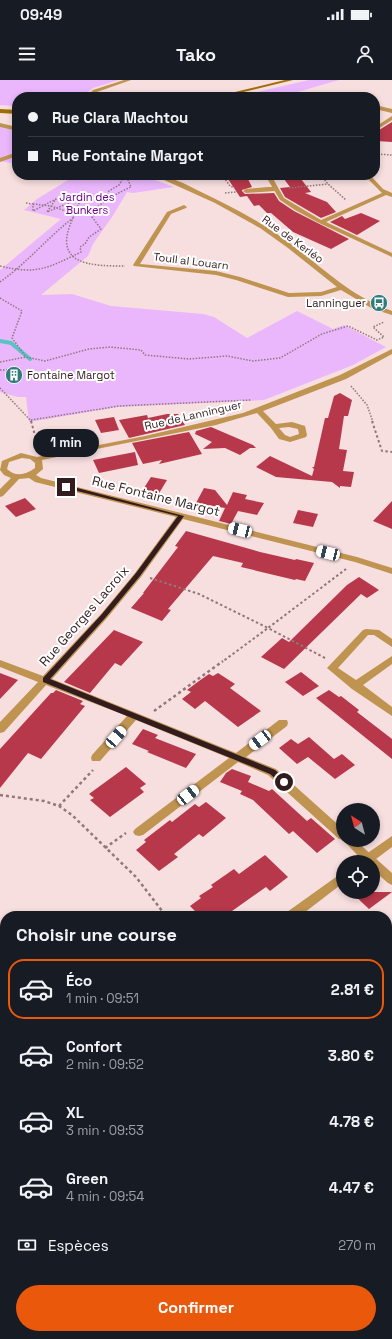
<!DOCTYPE html>
<html lang="fr">
<head>
<meta charset="utf-8">
<style>
	:root { --surface:#171b24; --page:#242831; --text:#f1f3f6; --muted:#9ea1a6; --line:#363941; --accent:#ea580c }
	body { margin:0; font-family:"Space Grotesk",sans-serif; background:var(--page); color:var(--text); height:100vh; display:flex; flex-direction:column; font-size:15px; white-space:nowrap }
	* { box-sizing:border-box; margin:0 }
	p { font-size:13px; color:var(--muted) }
	.icon { flex:none; width:22px; height:22px; fill:none; stroke:currentColor; stroke-width:2; stroke-linecap:round; stroke-linejoin:round }
	.map { position:relative; flex:1; overflow:hidden }
	.sheet { position:absolute; left:0px; top:831px; width:392px; height:428px; display:flex; flex-direction:column; background:var(--surface); border-radius:16px 16px 0 0; box-shadow:0 2px 6px #0003 }
	.sheet>* { flex:none }
	.top-card { position:absolute; left:12px; top:12px; width:368px; height:88px; border-radius:16px; box-shadow:0 2px 6px #0003; display:grid; align-content:center; height:88px; padding:0 16px; background:var(--surface) }
	.needle { width:26px; rotate:324deg }
	.tools { position:absolute; left:336px; top:723px; display:grid; gap:8px }
	.tools a { display:grid; place-items:center; width:44px; height:44px; border-radius:50%; background:var(--surface); box-shadow:0 2px 6px #0003; font-size:20px }
	.end { position:absolute; width:18px; height:18px; margin:-9px; border:5px solid #321c1d; background:#fff; box-shadow:0 0 0 2px #fff }
	.from { border-radius:50% }
	.bubble { position:absolute; height:28px; border-radius:14px; background:var(--surface); box-shadow:0 2px 6px #0003; font-size:13px; font-weight:600; line-height:28px; text-align:center }
	.car { position:absolute; width:12px; height:24px; margin:-12px -6px; border-radius:5px; box-shadow:0 0 3px 1px #0007; background:linear-gradient(#fff 24%,#345 0 40%,#fff 0 76%,#345 0 86%,#fff 0) }
	.top-card b { display:flex; align-items:center; gap:14px; height:38px; font-size:15px }
	.top-card b+b { border-top:1px solid var(--line) }
	.top-card i { width:10px; height:10px; background:var(--text) }
	ul { padding:0; list-style:none }
	li { display:flex; align-items:center; gap:12px; height:60px; margin:0 8px 6px; padding:0 8px; border:2px solid transparent; border-radius:16px }
	li div { flex:1 }
	li b { display:block; font-size:15px }
	li em { font-style:normal; font-weight:600 }
	li.current { border-color:var(--accent) }
	li>.icon { width:36px; height:36px; stroke-width:1.5 }
	h2 { padding:0 16px; font-size:18px; line-height:48px }
	.pay { display:flex; align-items:center; gap:10px; height:44px; padding:0 16px; font-size:15px }
	.pay p { margin-inline-start:auto }
	.cta { display:flex; gap:8px; margin-top:auto; padding:8px 16px }
	.cta a { flex:1; height:46px; border-radius:24px; background:var(--accent); color:#fff; font-size:16px; font-weight:600; line-height:46px; text-align:center }
	.status { display:flex; justify-content:space-between; align-items:center; height:28px; padding:0 20px; background:var(--surface); direction:ltr }
	.status svg { height:11px; fill:currentColor }
	header { display:flex; justify-content:space-between; align-items:center; height:52px; padding:0 16px; background:var(--surface); font-size:18px; font-weight:600 }
	.map>svg:first-child { display:block }
</style>
</head>
<body>
<div class="status"><b>09:49</b><svg viewBox="0 0 49 12"><path d="M0 12V9h3v3zM5 12V6h3v6zM10 12V3h3v9zM15 12V0h3v12zM26 1h20v11H26zM47 4h2v5h-2z"/></svg></div>
<header><svg class="icon" aria-label="menu" viewBox="0 0 24 24"><path d="M4 6h16M4 12h16M4 18h16"/></svg>Tako<svg class="icon" aria-label="person" viewBox="0 0 24 24"><circle cx="12" cy="8" r="4"/><path d="M4 21q1-7 8-7t8 7"/></svg></header>
<div class="map">
<svg width="392" height="1259" viewBox="0 0 392 1259">
	<rect width="100%" height="100%" fill="#f7dedf"/>
	<!-- green -->
	<path fill="#eab7fd" d="M0,0H119L93,8L81,17H17V26L0,25Z
		M309,0H339L280,17H235Z
		M0,47L17,51V84L0,81Z
		M65,95H141L174,107L133,113L127,112L114,134L93,164L88,176L41,215L72,214L111,226L203,234L214,237L247,258L297,231L333,249L344,245L386,267L353,285L264,320L118,327L29,342L26,317H18L0,312V190L61,139L24,130L37,119L73,97Z
		M392,1038V1259H384L382,1254H387V1040Z"/>
	<g fill="none" stroke-linecap="round" stroke-linejoin="round">
		<!-- stream -->
		<path stroke="#5ac4c5" stroke-width="4" d="M0,261L11,263L30,279"/>
	</g>
	<!-- building -->
	<path fill="#b7384a" d="M392,42V62L376,61L379,50Z
		M246,95L252,107L242,110V111L245,114L274,113L279,121L294,131L349,159L331,169L293,152L271,133H267L259,125L254,126L247,116L240,117L226,96Z
		M281,95H298L311,112L305,113L327,122L336,132L321,138L285,117L280,108L290,107Z
		M361,133L380,141L357,155L330,142L342,136L345,139Z
		M340,313L352,320L348,336H344L339,369L347,370L343,391L354,392L351,407L340,406V408L332,402L276,397L256,387L270,376L312,396L314,389L312,387H314L325,338H328L334,316Z
		M167,334H178L185,345L129,358L119,340L147,335L148,338Z
		M114,337L119,350L101,353L95,340Z
		M211,347L253,365L256,368H250L240,375L225,368L203,369L212,362L195,354L196,351Z
		M189,352L202,374L159,384L162,380L143,384L132,363Z
		M135,372L138,385L99,393L93,380Z
		M151,397L167,400L158,415L142,411Z
		M204,408L215,410L227,425L233,412L247,415L245,419L264,423L257,435L238,431L231,444L219,441L225,428L196,423Z
		M25,418L36,429L16,437L5,426Z
		M392,421V449L373,441Z
		M298,430L318,434L313,447L293,443Z
		M186,451L260,472L295,480L296,479L314,483L305,501L296,499L295,500L241,487L243,483L213,476L168,529L171,530L162,541L131,528L144,513H143L178,467L175,466Z
		M359,497L379,510L367,518L361,514L284,589L261,577L282,558L289,562L347,505Z
		M114,550L143,562L121,586L115,583L90,613L64,602Z
		M301,592L319,606L303,616L285,602Z
		M0,593L18,600L0,619Z
		M218,593L235,604L230,608L261,631L238,647L205,621L195,629L182,619L191,612L187,610L199,601L209,594L213,596Z
		M56,610L83,621L80,624L85,626L41,679L28,673L0,708V669L51,613H53Z
		M329,610L339,617L341,616L359,630L357,632L392,659V679L316,618Z
		M143,649L158,655L155,658L196,674L186,688L147,672L149,671L132,664Z
		M309,657L334,679L342,674L355,685L335,699L308,677L297,684L279,668L291,659L298,664Z
		M126,687L146,704L140,708L144,712L110,737L90,720L94,718L89,714Z
		M232,689L251,696L248,702L269,711L272,709L307,741L311,738L335,759L317,773L293,751L289,754L253,720L240,714L242,711L220,702L226,693Z
		M206,722L226,738L203,757L199,754L174,774L178,777L159,791L136,770L146,762L144,760L170,740L172,742L195,724L199,727Z
		M265,775L288,797L270,811L266,807L225,836H200L190,826L201,818L199,816L213,807L211,805L234,789L239,794Z
		M351,812H392L369,829Z"/>
	<g fill="none" stroke-linecap="round" stroke-linejoin="round">
		<!-- path-far2 -->
		<path stroke="#907879" stroke-width="1.5" stroke-dasharray="1.5 1.5" stroke-linecap="butt" d="M375,74L392,75
			M222,95L230,106L235,108
			M321,95L328,104L346,120
			M289,108L328,104
			M225,113L236,112
			M80,121L105,119L109,111L119,105L125,95
			M26,123L33,124V131L56,119L47,132L76,120L80,121L73,138
			M33,124L51,126L74,134
			M0,186C37,195 48,188 81,172L80,167L85,164L89,157L101,149L92,137L95,135L94,132C99,122 120,112 131,107L126,95
			M0,202C27,183 47,158 73,138C51,185 90,186 125,186
			M0,218L22,231L12,258L26,277
			M0,282L26,277L45,281L89,269L110,267L141,270L145,275L189,279L227,276L253,281L280,278L322,254L348,246L377,260L384,257L373,247L384,242
			M0,290H11
			M351,306L367,325L373,342
			M0,308L32,342
			M31,340L119,326L251,320"/>
		<!-- path-far1 -->
		<path stroke="#907879" stroke-width="2" stroke-dasharray="2.5 2.5" stroke-linecap="butt" d="M31,341L36,359L46,366
			M372,341L382,371L392,372
			M150,498L199,514L268,548L222,582
			M325,578L268,548L346,489"/>
		<!-- path -->
		<path stroke="#907879" stroke-width="2.5" stroke-dasharray="3 3" stroke-linecap="butt" d="M154,631L223,581
			M0,715L44,721L59,726L72,735L136,797L166,836
			M59,726L93,690
			M105,768L126,753"/>
		<!-- lane -->
		<path fill="#bf9350" fill-rule="evenodd" d="M268,107H275L278,109L275,111L246,113L243,111L246,109Z
			M392,756V767L372,782H357L359,779Z
			M343,792V803L300,836H285L287,832Z"/>
		<!-- street -->
		<path fill="#bf9350" fill-rule="evenodd" d="M124,0H131L97,12L91,17H86L93,10Z
			M333,15L342,17H319Z
			M375,25L392,29V33L375,29Z
			M392,36V40L375,51V47Z
			M0,43L17,47V51L0,47Z
			M17,72V76L0,82V78Z
			M153,95C169,95 185,104 199,111C231,126 263,143 291,164C324,189 352,217 392,231V235L373,229L341,210L321,216L288,217L236,200L216,195L134,186L133,185L167,132L184,125L187,127L186,128L171,134L140,184L216,191L240,197L289,213L321,212L337,207L288,168L260,148L215,123Z
			M265,95H271L284,118L321,140L382,113L364,95H370L383,109L392,113V117L386,115L326,142L392,173V177L319,143L295,130L280,120Z
			M392,269V274L346,299L263,331L276,344L292,342L305,346L307,355L306,357L290,362L279,359L271,348L257,333L216,345L42,380L43,389L36,395L41,398L357,477L392,488V494L355,482L183,439L141,497L107,538L52,599L236,673L279,640H287L288,643L287,646L246,677L276,689L343,749V760H355L392,793V805L388,803L373,790V782H364L343,760L339,759L268,695L238,682L143,755L139,756L135,755L133,752L135,749L229,678L136,640L100,681H92L91,678L92,675L127,636L46,605L4,652L0,653V642L38,602L0,587V580L43,596L101,534L135,493L176,437L35,402L29,398L19,399L3,416L0,417V409L11,398L4,395L0,390L2,381L21,373L37,377L145,356L243,333L340,295ZM289,347L298,349L299,354L290,357L285,355L279,348ZM22,378L30,379L35,383V388C26,395 15,397 7,389L9,382Z
			M366,549L379,550L392,559V567L374,555H368L338,588L356,600L392,576V584L363,605L392,627V636L352,609L327,588L363,550Z
			M392,1005V1017L387,1018V1006Z"/>
		<!-- secondary -->
		<path fill="#a06d00" fill-rule="evenodd" d="M285,0H293L223,17H214Z
			M0,29L17,30V34L0,33Z"/>
	</g>
	<!-- route -->
	<path fill="#321c1d" d="M66,405L184,436L140,496L106,537L50,599L275,690L286,700V704H281L270,694L43,602V598L102,534L136,493L178,436L65,408V406Z"/>
	<!-- icons -->
	<defs>
		<symbol id="bus-disc" viewBox="-11 -11 22 22"><circle r="9.5" fill="#317b7c" stroke="#fff"/><path d="M-5-6H5V4H4V6H2V4H-2V6H-4V4H-5ZM-3.5-4V0h7V-4ZM-3.5 1.2v1.5H-2V1.2ZM2 1.2v1.5H3.5V1.2Z" fill="#fff"/></symbol>
		<symbol id="building-disc" viewBox="-11 -11 22 22"><circle r="9.5" fill="#317b7c" stroke="#fff"/><path d="M-4-6H4V6H1V3H-1V6H-4ZM-2.5-4.3h1.7v1.8h-1.7ZM.8-4.3h1.7v1.8H.8ZM-2.5-1h1.7V.8h-1.7ZM.8-1h1.7V.8H.8Z" fill="#fff"/></symbol>
	</defs>
	<g fill-rule="evenodd">
		<use href="#bus-disc" x="369" y="213" width="20" height="20"/>
		<use href="#building-disc" x="4" y="285" width="20" height="20"/>
	</g>
	<g text-anchor="middle" dominant-baseline="central" stroke-width="4" stroke-linejoin="round" paint-order="stroke">
		<!-- far-park labels -->
		<g font-size="11" fill="#6c0088" stroke="#fff">
			<text x="87" y="117">Jardin des<tspan x="87" dy="13">Bunkers</tspan></text>
		</g>
		<!-- far-street labels -->
		<g font-size="11" fill="#321c1d" stroke="#fff">
			<text transform="translate(293 159) rotate(36)">Rue de Kerléo</text>
			<text transform="translate(191 181) rotate(7)">Toull al Louarn</text>
			<text transform="translate(193 335) rotate(-13)">Rue de Lanninguer</text>
		</g>
		<!-- far-poi labels -->
		<g font-size="11" fill="#321c1d" stroke="#fff" text-anchor="end">
			<text x="366" y="223">Lanninguer</text>
			<text x="27" y="295" text-anchor="start">Fontaine Margot</text>
		</g>
		<!-- street labels -->
		<g font-size="13" fill="#321c1d" stroke="#fff">
			<text transform="translate(156 416) rotate(14)">Rue Fontaine Margot</text>
			<text transform="translate(84 536) rotate(-49)">Rue Georges Lacroix</text>
		</g>
	</g>
</svg>
<div class="tools">
<a><svg class="needle" viewBox="-14 -14 28 28"><path d="M0-13l5 13h-10z" fill="#e53935"/><path d="M0 13l5-13h-10z" fill="#9ea1a6"/></svg></a>
<a><svg class="icon" aria-label="locate" viewBox="0 0 24 24"><circle cx="12" cy="12" r="6"/><path d="M12 2v4M12 18v4M2 12h4M18 12h4"/></svg></a>
</div>
<i class="end from" style="left:284px;top:702px"></i>
<i class="end" style="left:66px;top:407px"></i>
<div class="bubble" style="left:33px;top:349px;width:66px">1 min</div>
<i class="car" style="left:240px;top:450px;rotate:284deg"></i>
<i class="car" style="left:328px;top:473px;rotate:284deg"></i>
<i class="car" style="left:116px;top:657px;rotate:41deg"></i>
<i class="car" style="left:260px;top:660px;rotate:233deg"></i>
<i class="car" style="left:188px;top:715px;rotate:52deg"></i>
<div class="top-card">
<b><i class="from"></i>Rue Clara Machtou</b>
<b><i></i>Rue Fontaine Margot</b>
</div>
<section class="sheet">
<h2>Choisir une course</h2>
<ul>
<li class="current"><svg class="icon" aria-label="car" viewBox="0 0 24 24"><path d="M5 17H2v-5l4-1 3-4h7l3 4 3 1v5h-3M9 17h6M6 11h13"/><circle cx="7" cy="17" r="2"/><circle cx="17" cy="17" r="2"/></svg><div><b>Éco</b><p>1 min · 09:51</p></div><em>2.81 €</em></li>
<li><svg class="icon" aria-label="car" viewBox="0 0 24 24"><path d="M5 17H2v-5l4-1 3-4h7l3 4 3 1v5h-3M9 17h6M6 11h13"/><circle cx="7" cy="17" r="2"/><circle cx="17" cy="17" r="2"/></svg><div><b>Confort</b><p>2 min · 09:52</p></div><em>3.80 €</em></li>
<li><svg class="icon" aria-label="car" viewBox="0 0 24 24"><path d="M5 17H2v-5l4-1 3-4h7l3 4 3 1v5h-3M9 17h6M6 11h13"/><circle cx="7" cy="17" r="2"/><circle cx="17" cy="17" r="2"/></svg><div><b>XL</b><p>3 min · 09:53</p></div><em>4.78 €</em></li>
<li><svg class="icon" aria-label="car" viewBox="0 0 24 24"><path d="M5 17H2v-5l4-1 3-4h7l3 4 3 1v5h-3M9 17h6M6 11h13"/><circle cx="7" cy="17" r="2"/><circle cx="17" cy="17" r="2"/></svg><div><b>Green</b><p>4 min · 09:54</p></div><em>4.47 €</em></li>
</ul>
<div class="pay"><svg class="icon" aria-label="cash" viewBox="0 0 24 24"><path d="M3 7h18v10H3z"/><circle cx="12" cy="12" r="2"/></svg>Espèces<p>270 m</p></div>
<div class="cta"><a>Confirmer</a></div>
</section>
</div>
</body>
</html>
